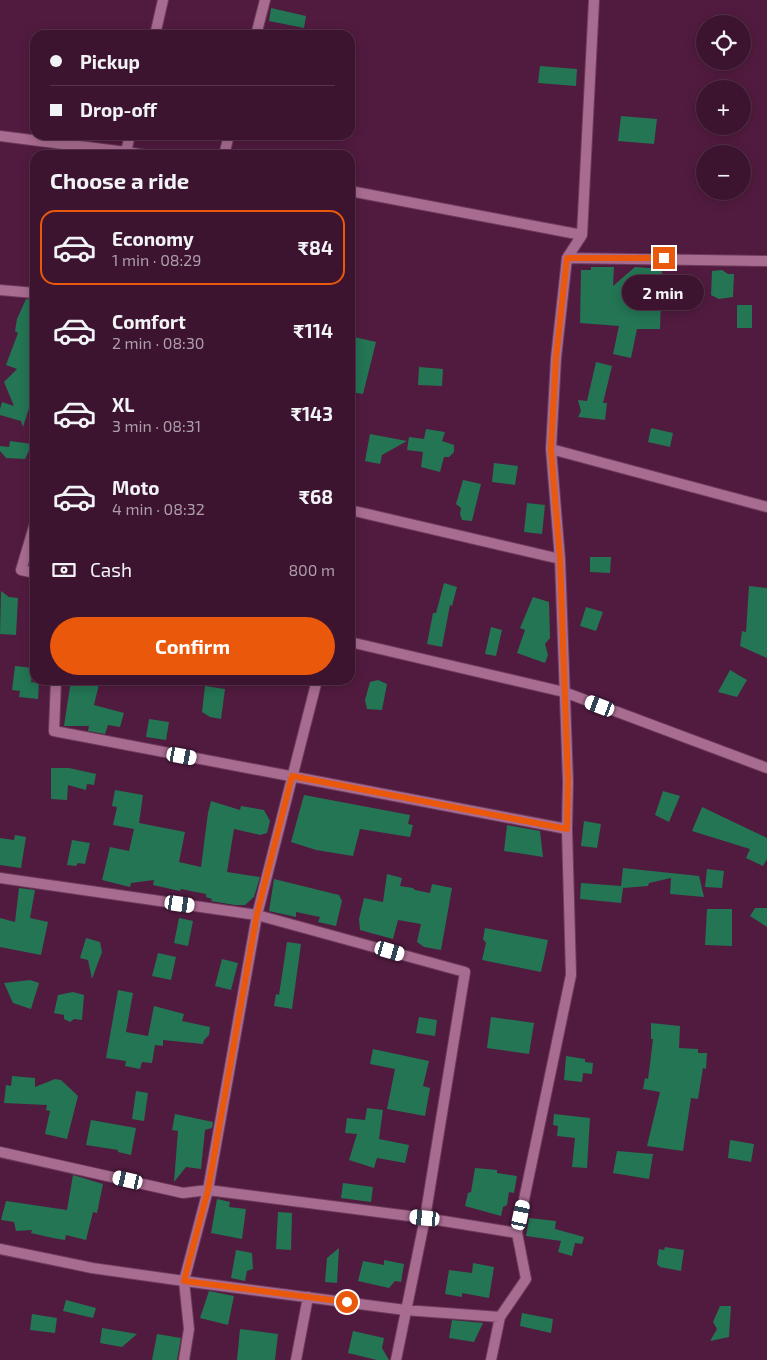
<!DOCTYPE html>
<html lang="en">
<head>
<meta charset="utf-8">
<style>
	:root { --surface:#3d142f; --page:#48213b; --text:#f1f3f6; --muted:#ad9eaa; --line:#56334b; --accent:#ea580c }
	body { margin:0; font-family:"Exo 2",sans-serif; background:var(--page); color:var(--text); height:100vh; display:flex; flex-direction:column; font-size:19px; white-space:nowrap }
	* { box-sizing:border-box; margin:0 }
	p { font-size:16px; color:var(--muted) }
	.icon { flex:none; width:28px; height:28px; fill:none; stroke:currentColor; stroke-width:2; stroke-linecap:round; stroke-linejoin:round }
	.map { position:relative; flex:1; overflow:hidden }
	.panel { position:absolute; left:30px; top:150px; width:325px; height:535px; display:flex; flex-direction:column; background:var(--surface); border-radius:15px; box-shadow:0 2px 12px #0003,0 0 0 1px var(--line) }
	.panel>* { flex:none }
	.top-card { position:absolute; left:30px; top:30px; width:325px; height:110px; border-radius:15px; box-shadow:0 2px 12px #0003,0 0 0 1px var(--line); display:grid; align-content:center; height:110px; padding:0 20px; background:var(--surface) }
	.tools { position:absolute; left:696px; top:15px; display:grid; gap:10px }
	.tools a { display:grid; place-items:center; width:55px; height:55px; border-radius:50%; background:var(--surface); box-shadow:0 2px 12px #0003,0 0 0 1px var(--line); font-size:25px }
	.end { position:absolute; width:22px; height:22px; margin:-11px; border:6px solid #ea580c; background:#fff; box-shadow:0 0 0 2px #fff }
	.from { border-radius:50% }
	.bubble { position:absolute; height:35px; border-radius:18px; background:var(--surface); box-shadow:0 2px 12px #0003,0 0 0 1px var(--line); font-size:16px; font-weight:700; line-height:35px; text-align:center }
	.car { position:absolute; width:15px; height:30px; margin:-15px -8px; border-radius:6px; box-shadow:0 0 4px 1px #0007; background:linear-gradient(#fff 24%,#345 0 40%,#fff 0 76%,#345 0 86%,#fff 0) }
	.top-card b { display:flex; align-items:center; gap:18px; height:48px; font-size:19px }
	.top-card b+b { border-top:1px solid var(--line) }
	.top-card i { width:12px; height:12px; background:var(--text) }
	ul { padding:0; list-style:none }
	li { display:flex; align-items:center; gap:15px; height:75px; margin:0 10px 8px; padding:0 10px; border:2px solid transparent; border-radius:15px }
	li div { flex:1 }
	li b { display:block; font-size:19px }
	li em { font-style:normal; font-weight:700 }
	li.current { border-color:var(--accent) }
	li>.icon { width:45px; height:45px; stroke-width:1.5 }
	h2 { padding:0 20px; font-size:22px; line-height:60px }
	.pay { display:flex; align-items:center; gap:12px; height:55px; padding:0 20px; font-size:19px }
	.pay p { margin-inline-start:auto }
	.primary-button { display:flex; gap:10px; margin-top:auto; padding:10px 20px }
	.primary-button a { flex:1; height:58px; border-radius:30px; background:var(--accent); color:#fff; font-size:20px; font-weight:700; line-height:58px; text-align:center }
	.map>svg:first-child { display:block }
</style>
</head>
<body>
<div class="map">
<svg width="767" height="1360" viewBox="0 0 767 1360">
	<rect width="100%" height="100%" fill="#511b3f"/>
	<!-- building -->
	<path fill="#237554" d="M271,8L306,16L304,28L269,21Z
		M540,66L577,69L576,86L538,83Z
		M621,116L657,119L654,144L618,141Z
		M591,267H614L613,286L635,267L662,269L660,329H637L631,358L613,354L619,326L580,323L581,270H591Z
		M722,270L728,274H734L733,297L719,299L711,295L712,271Z
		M26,299L35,300V400L32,399L23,427L21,421L0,415V409L2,402L14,406L4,382L17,369L6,365L18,333L15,331L17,319Z
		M737,305H752V328H737Z
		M350,336L376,342L363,394L350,392Z
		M596,362L612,366L603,403H607L605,420L578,417L581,411L578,400L587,401Z
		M419,367L443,369L442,386L418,385Z
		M651,428L673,433L670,447L648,442Z
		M426,429L445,432L442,441L454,445V452L449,457H444L440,472L421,467L423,452L407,450L409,437L424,439Z
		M370,434L407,441L382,455L380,464L365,461Z
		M10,441L32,444L25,459L6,458L0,451V446L9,447Z
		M494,463L518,466L515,485L492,482Z
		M463,480L481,484L472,521L462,520L460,514L461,508L456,504Z
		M527,503L545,505L542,534L524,532Z
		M590,557H611L610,573L590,572Z
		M444,583L457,587L452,606L450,605L442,647L427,644L433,613H436Z
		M749,586L767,588V658L740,646L742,631L746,632Z
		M1,591L9,597L18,598L16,635L0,634Z
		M533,597L549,602L550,638L545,644L548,655L545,663L517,653L525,630L520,628Z
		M586,607L603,612L596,631L580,626Z
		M491,627L502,630L496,656L485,654Z
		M15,666L33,668L31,682L39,683L38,699L19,697L20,691L12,690Z
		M730,670L747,680L737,697L718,692Z
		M71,680H100L94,705L124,713L120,727L108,725L105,734L88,731L89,726H64Z
		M378,680L387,684L382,710L367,709L365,700L370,682Z
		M205,686L225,689L221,719L210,717L202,712Z
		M149,719L169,722L166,740L146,737Z
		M51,768H69L96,774L94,785L87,784L86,790L68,785L67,800L51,799Z
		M115,790L143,795L139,823L185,832L179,862L201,867L208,813L211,801L240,810L241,806L264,810L270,821L267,833L260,835L234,829L227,872L260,877L254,897L245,905H235L211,901L212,899L206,897V894L181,889L180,891L153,885L154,880L131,883L130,887L102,880L110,847L129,851L134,829L113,825L117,807L112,806Z
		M663,791L680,796L669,822L655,815Z
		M304,795L410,815L408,824L413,825L410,837L360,829L353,856L316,850L291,842Z
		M702,807L767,838V859L763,866L746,858L750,849L692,831Z
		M584,821L601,824L597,848L581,846Z
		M507,825L540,831L543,857L504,851Z
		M15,835L26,837L21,868L0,865V838L14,840Z
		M72,840L90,843L85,864L78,863L76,866L67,865Z
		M623,868L699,876L704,897L670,894L671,878L649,883L648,886L623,888L621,903L580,899L581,883L621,886Z
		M707,869L724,871L722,888L705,887Z
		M387,874L402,878L400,886L413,888L415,890L430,893L432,884L452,888L441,950L424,947L417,942L421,924L398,920L393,939L360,930L359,919L364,898L383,902Z
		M274,879L339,895L342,901L336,926L318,922L320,917L296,912V917L269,911Z
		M19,888L35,890L30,918L48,922L41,955L0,947V918L15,922Z
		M755,908H767V927L750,916Z
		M707,909H732V946L705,945Z
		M179,918L193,921L188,946L174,943Z
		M485,928L548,940L541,972L482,960L486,943L483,939Z
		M86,938L100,942L102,952L92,979L88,960L80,958Z
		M287,942L301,944L292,1009L274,1006L276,994L279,995Z
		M158,953L176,957L171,980L152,976Z
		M222,959L238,963L231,990L215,986Z
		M30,980L39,983L31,1009L13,1003L4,983Z
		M118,990L133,993L126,1032L148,1036L154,1006L184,1014L182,1021L210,1027L209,1035L204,1040L203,1044L163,1040V1046L155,1045L152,1063L142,1062L140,1069L125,1066L126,1061L106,1058Z
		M73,992L84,995L82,1020L74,1019L70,1022L64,1019V1015L54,1013L58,995Z
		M419,1017L437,1020L435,1036L416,1033Z
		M491,1017L534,1023L529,1054L487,1048Z
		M651,1023L680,1026L679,1048L698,1049V1053H707L706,1069L703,1068L698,1099L691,1098L683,1151L647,1146L660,1092L643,1089L645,1078L648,1079L650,1064L653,1039H651Z
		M373,1049L429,1061L423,1086L430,1088L425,1116L387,1109L395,1069L370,1064Z
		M566,1056L585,1059V1062L593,1063L592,1074L583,1073L582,1082L564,1080Z
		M12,1076L35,1078V1087L55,1079L61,1080L78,1096L67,1139L45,1134L50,1111L46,1110L47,1105L4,1103L6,1085L11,1086Z
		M136,1091L148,1093L144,1121L132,1119Z
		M367,1108L383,1110L379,1139L409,1145L405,1163L377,1158L374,1168L349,1160L357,1134L345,1133L347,1118L365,1120Z
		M175,1114L213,1122L212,1128L205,1130L201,1169L186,1167L174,1182L178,1131L172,1130Z
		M554,1114L590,1118L587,1168L572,1167L575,1138L557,1136L558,1126L553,1125Z
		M91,1120L136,1128L131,1155L118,1152V1150L86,1145Z
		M730,1140L754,1144L751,1162L728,1158Z
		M617,1151L653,1154L649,1179L613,1173Z
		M475,1168L497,1170V1173L517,1176L514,1193L509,1192L507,1205L503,1207L501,1216L465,1206L468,1193L471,1192Z
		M73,1175L103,1184L97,1213L93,1212L86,1240L66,1235L65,1240L53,1238L31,1233L32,1230L16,1231L14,1222L1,1220L6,1201L67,1210Z
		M343,1183L373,1187L371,1202L341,1198Z
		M217,1199L230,1202L229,1207L246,1209L242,1239L211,1233Z
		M278,1212L292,1213L291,1250L276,1249Z
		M529,1218L556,1221L555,1229L584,1237L582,1244L575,1243L572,1256L558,1252L561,1241L526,1236Z
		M665,1247L684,1250L681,1271L660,1267L657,1264L659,1249L664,1250Z
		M339,1248L337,1283L325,1282L327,1258Z
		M236,1250L252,1253L253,1269L247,1271L245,1281L231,1278Z
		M384,1260L404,1264L401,1282L395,1281L389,1288L358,1281L363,1261L384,1265Z
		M473,1263L494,1267L489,1298L462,1293V1297L445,1294L449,1270L472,1273Z
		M209,1291L234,1296L228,1325L200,1318Z
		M66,1300L96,1308L93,1318L63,1311Z
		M720,1306H731L729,1337L710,1341L717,1329L713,1322Z
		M522,1313L553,1319L551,1333L520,1326Z
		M32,1314L57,1318L55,1333L30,1330Z
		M452,1320L483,1323L474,1342L449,1338Z
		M102,1328L137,1334L122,1347L100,1343Z
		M240,1329L278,1334L275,1360H237Z
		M353,1331L384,1338L382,1348L389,1360H377L348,1353Z
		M157,1334L181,1338L177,1360H152Z"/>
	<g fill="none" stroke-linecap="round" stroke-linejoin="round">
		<defs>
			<path id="minor" d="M155,35L163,0
				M256,35L265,0
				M130,135L126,152L146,155
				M0,136L126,152L125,155
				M224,155L229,135
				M350,191L582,235
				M567,258L767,261
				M0,290L35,293
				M551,449L767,507
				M350,510L560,559
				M35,523L21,570L35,573
				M350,642L564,692L767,768
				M56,680L54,731L567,829
				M317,680L257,915L208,1190L184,1281L405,1310L500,1317L526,1279L517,1233L571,975L567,829L568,781L560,559L551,449L556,358L567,258L582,235L594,0
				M0,878L257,915L465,972L425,1218L396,1360
				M0,1152L183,1193L208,1190L425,1218L517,1233
				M0,1249L92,1268L184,1281L189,1329L184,1360
				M296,1360L308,1297
				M491,1360L500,1317"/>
		</defs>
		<!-- minor casing -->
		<use href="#minor" stroke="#6e3b5d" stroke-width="12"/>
		<!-- minor -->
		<use href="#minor" stroke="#a96c91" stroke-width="10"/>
	</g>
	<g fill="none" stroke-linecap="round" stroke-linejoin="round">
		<!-- route -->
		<path stroke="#ea580c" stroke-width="6" d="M347,1302L184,1281L208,1190L257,914L292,776L567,829L568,781L560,559L551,449L556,358L567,258H664"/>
	</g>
</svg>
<div class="tools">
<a><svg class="icon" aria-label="locate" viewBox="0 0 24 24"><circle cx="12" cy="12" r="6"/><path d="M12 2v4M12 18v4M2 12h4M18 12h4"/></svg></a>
<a>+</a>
<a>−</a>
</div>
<i class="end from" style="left:347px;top:1302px"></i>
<i class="end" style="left:664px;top:258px"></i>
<div class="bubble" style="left:622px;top:275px;width:82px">2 min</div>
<i class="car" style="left:600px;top:706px;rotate:291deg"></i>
<i class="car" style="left:182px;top:756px;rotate:100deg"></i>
<i class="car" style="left:180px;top:904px;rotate:98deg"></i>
<i class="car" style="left:390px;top:951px;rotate:106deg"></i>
<i class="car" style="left:128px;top:1180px;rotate:283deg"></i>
<i class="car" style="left:521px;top:1215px;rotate:12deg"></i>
<i class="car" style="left:425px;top:1218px;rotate:276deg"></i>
<div class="top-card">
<b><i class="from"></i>Pickup</b>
<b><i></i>Drop-off</b>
</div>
<section class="panel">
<h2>Choose a ride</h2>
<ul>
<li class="current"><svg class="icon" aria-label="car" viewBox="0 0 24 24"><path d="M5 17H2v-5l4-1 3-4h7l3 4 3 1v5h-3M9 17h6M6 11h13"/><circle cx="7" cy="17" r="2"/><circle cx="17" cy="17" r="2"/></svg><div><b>Economy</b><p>1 min · 08:29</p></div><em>₹84</em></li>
<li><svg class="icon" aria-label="car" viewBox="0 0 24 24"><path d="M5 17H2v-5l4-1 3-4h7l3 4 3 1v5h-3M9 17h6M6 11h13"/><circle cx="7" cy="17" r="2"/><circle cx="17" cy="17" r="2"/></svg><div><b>Comfort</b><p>2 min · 08:30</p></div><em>₹114</em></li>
<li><svg class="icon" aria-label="car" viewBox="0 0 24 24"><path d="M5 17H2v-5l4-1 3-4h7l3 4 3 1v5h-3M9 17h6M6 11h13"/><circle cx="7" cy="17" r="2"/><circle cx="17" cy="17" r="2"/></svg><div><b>XL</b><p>3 min · 08:31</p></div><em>₹143</em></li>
<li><svg class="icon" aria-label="car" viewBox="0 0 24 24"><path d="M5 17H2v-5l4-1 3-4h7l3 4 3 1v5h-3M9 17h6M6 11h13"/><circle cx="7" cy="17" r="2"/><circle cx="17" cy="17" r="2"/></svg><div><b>Moto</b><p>4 min · 08:32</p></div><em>₹68</em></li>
</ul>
<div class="pay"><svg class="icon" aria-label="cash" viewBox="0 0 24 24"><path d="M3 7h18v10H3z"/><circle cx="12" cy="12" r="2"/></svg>Cash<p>800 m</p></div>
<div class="primary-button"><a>Confirm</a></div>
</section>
</div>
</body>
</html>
